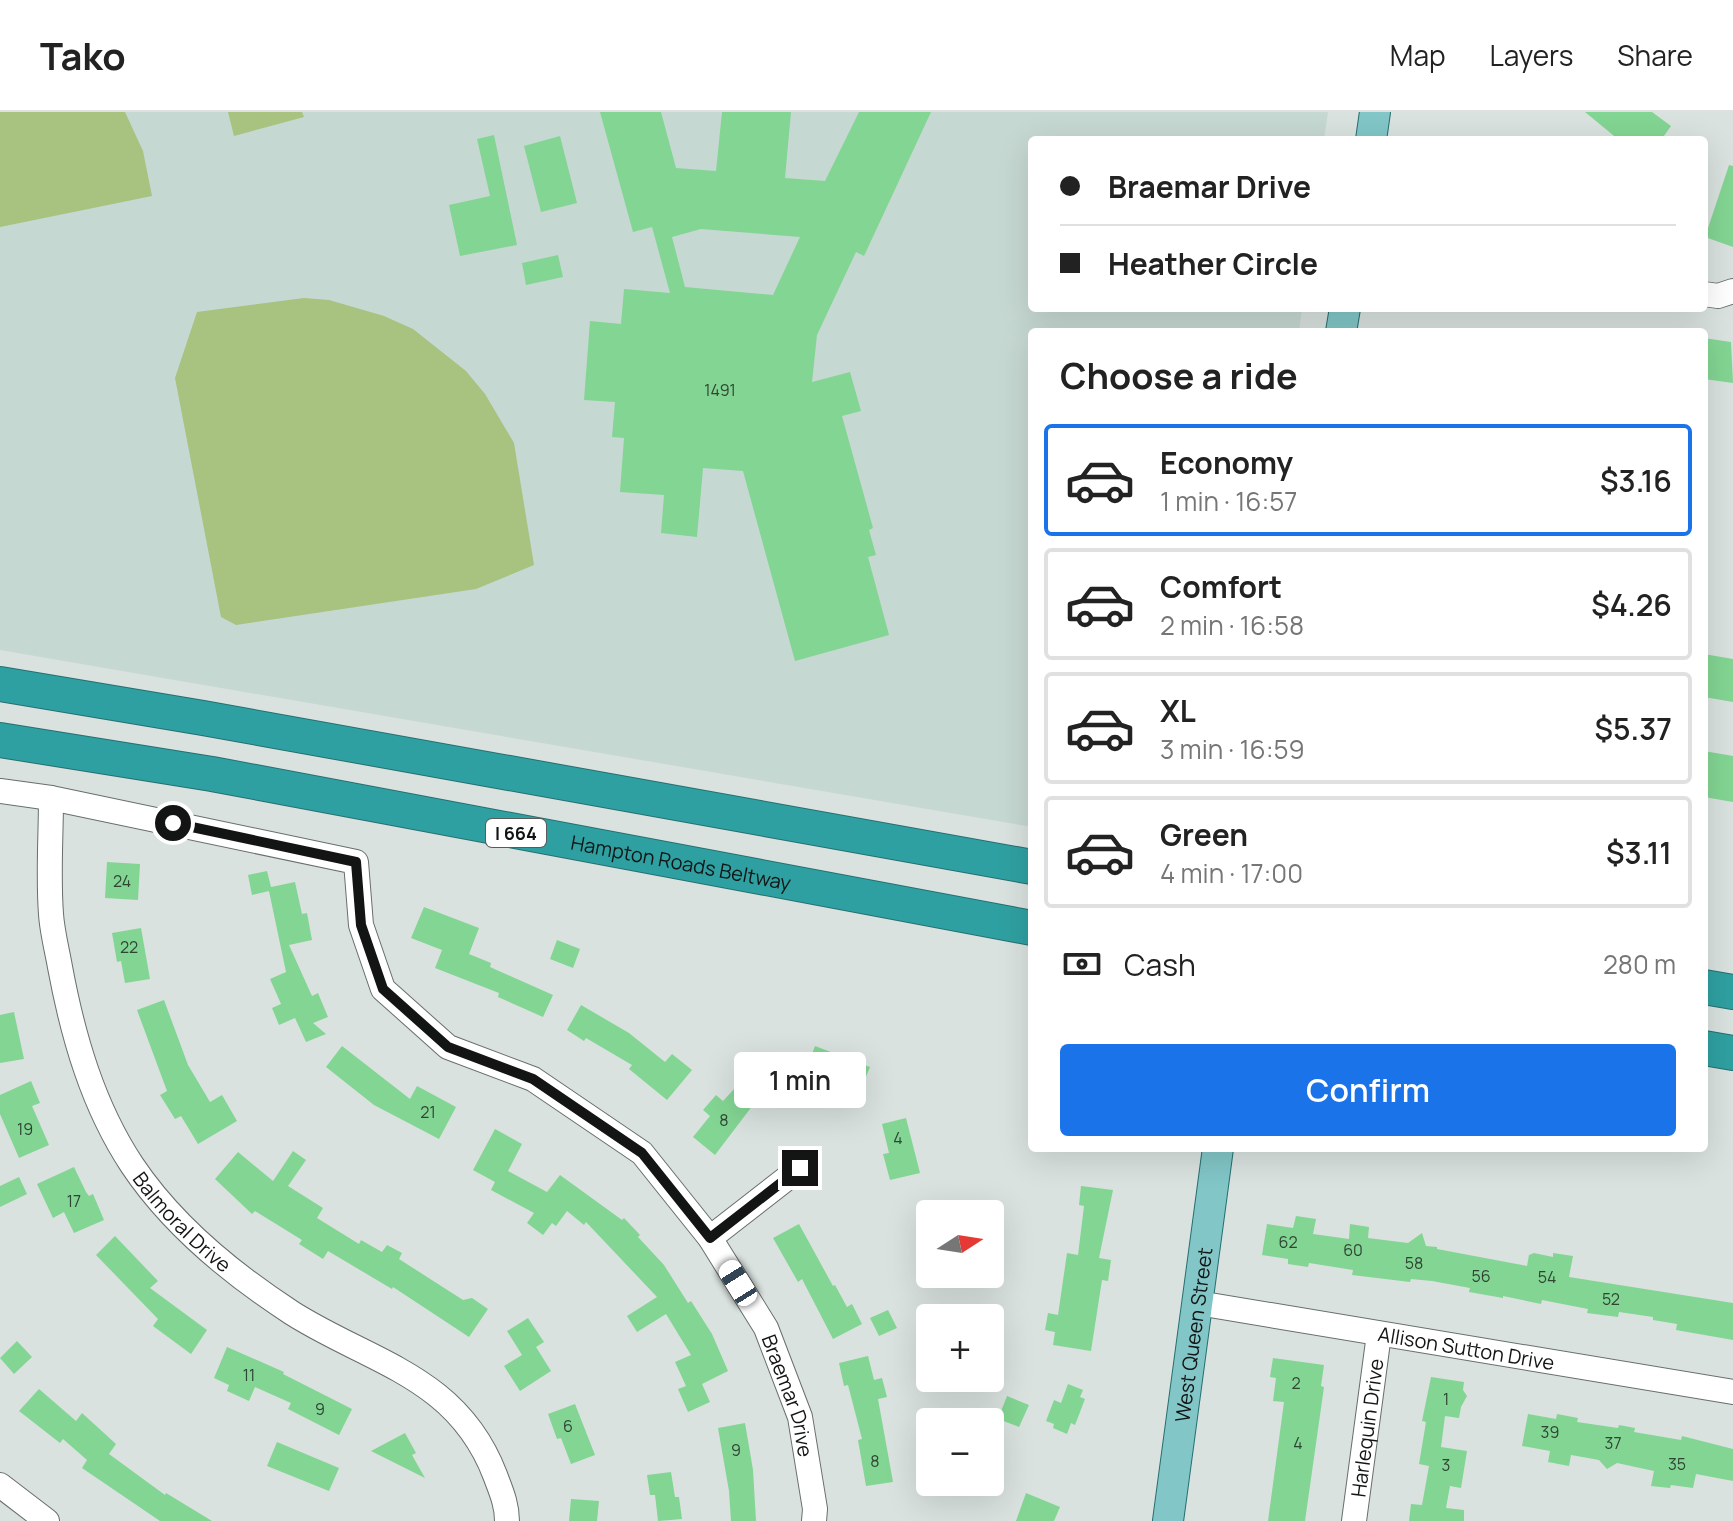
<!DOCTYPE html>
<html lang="en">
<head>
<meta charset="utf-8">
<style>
	:root { --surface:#fff; --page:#f6f6f6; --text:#222; --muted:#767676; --line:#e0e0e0; --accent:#1a73e8 }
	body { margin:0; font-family:Manrope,sans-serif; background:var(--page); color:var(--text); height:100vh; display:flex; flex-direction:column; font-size:30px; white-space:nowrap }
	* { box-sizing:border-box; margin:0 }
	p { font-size:26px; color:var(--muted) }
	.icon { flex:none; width:44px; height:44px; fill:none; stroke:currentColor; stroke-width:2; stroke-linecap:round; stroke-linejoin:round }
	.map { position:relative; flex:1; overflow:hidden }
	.side { position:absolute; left:1028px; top:216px; width:680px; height:824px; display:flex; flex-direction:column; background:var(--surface); border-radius:8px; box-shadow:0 8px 32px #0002 }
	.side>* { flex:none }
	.guide { position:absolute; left:1028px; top:24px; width:680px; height:176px; border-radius:8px; box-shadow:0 8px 32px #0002; display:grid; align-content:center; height:176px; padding:0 32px; background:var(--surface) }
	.needle { width:52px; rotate:78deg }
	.fabs { position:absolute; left:916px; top:1088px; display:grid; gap:16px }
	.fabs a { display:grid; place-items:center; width:88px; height:88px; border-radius:8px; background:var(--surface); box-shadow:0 8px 32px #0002; font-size:40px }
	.end { position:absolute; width:36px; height:36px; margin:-18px; border:10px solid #121514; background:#fff; box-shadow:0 0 0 4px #fff }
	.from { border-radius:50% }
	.bubble { position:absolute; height:56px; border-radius:8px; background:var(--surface); box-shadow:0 8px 32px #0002; font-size:26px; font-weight:600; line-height:56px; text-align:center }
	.car { position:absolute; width:24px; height:48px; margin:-24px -12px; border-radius:10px; box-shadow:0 0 6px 2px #0007; background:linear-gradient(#fff 24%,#345 0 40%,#fff 0 76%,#345 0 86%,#fff 0) }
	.guide b { display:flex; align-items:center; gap:28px; height:76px; font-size:30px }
	.guide b+b { border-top:2px solid var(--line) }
	.guide i { width:20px; height:20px; background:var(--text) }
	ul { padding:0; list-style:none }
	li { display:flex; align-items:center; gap:24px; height:112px; margin:0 16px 12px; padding:0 16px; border:4px solid var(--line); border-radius:8px }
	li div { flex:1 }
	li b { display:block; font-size:30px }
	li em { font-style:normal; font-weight:600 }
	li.current { border-color:var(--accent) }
	li>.icon { width:72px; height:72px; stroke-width:1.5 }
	h2 { padding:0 32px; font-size:36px; line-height:96px }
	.pay { display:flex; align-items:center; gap:20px; height:88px; padding:0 32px; font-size:30px }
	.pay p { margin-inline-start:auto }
	.action { display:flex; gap:16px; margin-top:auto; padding:16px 32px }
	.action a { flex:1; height:92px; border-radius:8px; background:var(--accent); color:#fff; font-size:32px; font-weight:600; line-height:92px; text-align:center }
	header { display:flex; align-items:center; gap:48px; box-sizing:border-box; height:112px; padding:0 40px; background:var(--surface); border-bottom:2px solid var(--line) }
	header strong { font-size:38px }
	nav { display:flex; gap:44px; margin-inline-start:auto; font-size:28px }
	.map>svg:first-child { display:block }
</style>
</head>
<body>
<header>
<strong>Tako</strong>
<nav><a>Map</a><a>Layers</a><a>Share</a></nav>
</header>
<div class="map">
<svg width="1733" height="1409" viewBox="0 0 1733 1409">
	<rect width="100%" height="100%" fill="#d9e2df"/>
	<!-- built -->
	<path fill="#c6d8d2" d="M0,0H1328L1324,28H1032V196H1302L1299,220H1032V715L0,538Z"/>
	<!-- green -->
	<path fill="#a8c27f" d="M0,0H125L143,39L152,84L0,115Z
		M228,0H302L304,5L234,24Z
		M304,186L329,188L384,204L413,217L466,259L485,282L514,331L534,453L476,477L236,513L221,505L175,266L197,200Z"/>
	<!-- building -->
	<path fill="#83d593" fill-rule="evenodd" d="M600,0H661L676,56L716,59L722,0H791L785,66L825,69L859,0H931L864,144L856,140L817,223L812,270L850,260L861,299L842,304L873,416L869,418L876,443L868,445L889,523L795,549L743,359L703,356L697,425L661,421L664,383L620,380L624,326L612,325L615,290L584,288L590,209L621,212L624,177L670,181L652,115L633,120ZM701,117L800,125L773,183L685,175L672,125Z
		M1585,0H1652L1671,14L1661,28H1619Z
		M494,23L517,133L460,144L449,93L490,84L477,27Z
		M560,24L577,91L541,100L524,34Z
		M1729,53L1733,54V135L1705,125Z
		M558,143L563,165L526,173L522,151Z
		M1704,226L1731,230L1733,271L1704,267Z
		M1704,542L1733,547V590L1704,585Z
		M1704,639L1733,644V690L1704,685Z
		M107,750L140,752L138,788L105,786Z
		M267,759L271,775L295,770L302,802L307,801L312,828L289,833L312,884L318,881L328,905L313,911L326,922L306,930L295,906L279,913L272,896L281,892L270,867L286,860L269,779L252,783L248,763Z
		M424,795L479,816L469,842L491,851L490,855L553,883L543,905L498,885L499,881L435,856L442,838L411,826Z
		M141,816L150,867L125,871L121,849L117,850L112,821Z
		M557,828L580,837L573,856L550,847Z
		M164,888L188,953L210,990L222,983L237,1009L198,1032L181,1004L175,1007L160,983L167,979L137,898Z
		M581,893L629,921L665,950L672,942L692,958L667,988L629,957L632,953L586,926L584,929L567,918Z
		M14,900L24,947L0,951V903Z
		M342,934L410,987L417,974L456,995L439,1027L374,993L326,955Z
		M815,934L870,955L860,979L836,970L832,971L830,974L804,964Z
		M31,969L40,991L32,994L49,1033L19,1046L0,1002V983Z
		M734,977L753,993L715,1043L693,1025L710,1004L703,998L716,983L723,989Z
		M906,1006L920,1061L890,1068L883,1042L889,1041L882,1012Z
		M495,1017L522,1032L508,1059L547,1080L560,1063L622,1108L624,1106L640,1123L638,1125L664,1153L688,1191L691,1189L712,1222L728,1259L702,1272L710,1290L688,1300L678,1277L686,1274L675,1250L691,1243L666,1202L637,1220L627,1204L657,1185L586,1110L584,1113L567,1099L556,1114L552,1111L543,1123L527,1111L534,1101L491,1078L495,1070L473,1058Z
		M293,1039L306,1048L288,1074L323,1096L317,1106L359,1132L361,1128L382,1140L387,1133L402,1141L399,1147L463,1188L472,1186L488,1197L469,1225L393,1175L392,1177L328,1139L323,1147L299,1132L302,1128L255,1099L252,1102L215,1067L238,1040L273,1069Z
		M74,1055L86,1080L89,1084L93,1082L104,1108L74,1121L64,1100L53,1106L37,1072Z
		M19,1065L27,1082L0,1095V1074Z
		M1081,1074L1113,1078L1099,1146L1111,1148L1108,1169L1102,1168L1091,1239L1053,1233L1055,1220L1045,1218L1048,1201L1058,1203L1067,1141L1078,1143L1084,1094L1079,1093Z
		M1296,1104L1316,1107L1313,1122L1349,1127L1350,1112L1369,1115L1368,1126L1408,1131L1422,1121L1426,1134L1437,1135V1137L1527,1154L1529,1143L1534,1141L1553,1145V1141L1573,1144L1569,1165L1733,1191V1228L1676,1218L1677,1212L1653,1208V1205L1619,1200L1618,1205L1587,1201L1588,1197L1542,1188L1541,1192L1503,1184V1186L1469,1180L1470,1176L1432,1169L1411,1167L1410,1170L1352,1163L1353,1158L1309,1151L1308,1155L1288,1152V1147L1262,1143L1267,1112L1293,1116Z
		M799,1112L833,1174L835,1173L847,1195L852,1192L862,1212L833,1227L802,1167L798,1170L773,1126Z
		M115,1124L158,1169L150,1176L207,1218L191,1242L153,1214L158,1207L96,1143Z
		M888,1198L897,1216L879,1224L870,1206Z
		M528,1206L544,1230L536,1235L551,1259L520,1279L504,1254L522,1243L507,1219Z
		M17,1229L32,1245L14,1262L0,1246Z
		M227,1235L284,1260L283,1262L352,1297L339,1323L288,1297L291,1291L255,1275L249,1289L227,1279L229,1273L214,1266Z
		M868,1244L874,1268L882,1266L887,1285L878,1287L893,1370L866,1374L858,1328L862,1327L848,1273L844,1274L839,1251Z
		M1273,1246L1324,1253L1321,1274L1324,1275L1305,1409H1268L1284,1290L1273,1289L1276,1266L1270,1265Z
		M1431,1265L1464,1270L1463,1278L1467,1284L1461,1295L1459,1306L1445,1304L1441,1335L1467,1339L1461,1376L1450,1374L1446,1396L1464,1398V1409H1409L1411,1392L1422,1393L1429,1354L1419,1352L1426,1310L1422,1309Z
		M1068,1272L1083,1278L1080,1285L1085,1287L1075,1313L1071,1311L1067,1322L1053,1316L1054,1312L1046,1309L1054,1288L1061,1291Z
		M39,1277L76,1309L82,1301L116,1332L109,1342L165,1383L166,1381L212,1409H160L82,1356L87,1348L63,1327L60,1331L19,1299Z
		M1007,1284L1029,1293L1019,1315L998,1307Z
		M575,1292L595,1343L571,1352L561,1326L557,1327L548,1302Z
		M1528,1302L1556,1307L1557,1302L1578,1306L1577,1310L1618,1316L1619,1313L1635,1316L1634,1320L1681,1328L1682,1324L1733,1337V1369L1696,1362L1693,1376L1671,1373L1670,1376L1651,1374L1654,1359L1617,1351L1607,1357L1599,1348L1571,1343L1569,1354L1548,1350L1550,1339L1522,1334Z
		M745,1311L753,1358L756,1409H731L729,1379L718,1316Z
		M405,1321L416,1341L412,1343L425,1366L371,1339Z
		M277,1330L339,1356L329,1379L267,1354Z
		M671,1360L675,1385H679L682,1407L658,1409L655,1383H650L647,1363Z
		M1026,1381L1060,1395L1054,1409H1016Z
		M571,1387L599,1389L597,1409H569Z"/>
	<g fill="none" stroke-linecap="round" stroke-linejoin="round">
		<defs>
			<g id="minor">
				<path d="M1704,182L1718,184L1733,179"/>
				<path id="s1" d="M0,679L51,686L356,750L361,813L383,877L448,935L533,967L642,1041L710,1126L766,1216L800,1305L815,1397L814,1409"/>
				<path id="s2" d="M51,686C51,724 48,763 51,802C52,819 57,838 60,855C73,925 93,994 132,1053C172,1113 232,1162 292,1201C371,1251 457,1264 495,1363C501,1379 507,1392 507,1409"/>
				<path d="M710,1126L800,1056"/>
				<path id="s3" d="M1198,1191L1733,1280"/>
				<path d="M0,1373L47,1409"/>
				<path id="s4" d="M1354,1409L1379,1222"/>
			</g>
			<g id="major">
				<path d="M1371,28L1375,0"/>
				<path d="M1341,220L1345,196"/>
				<path id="s5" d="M1168,1409L1218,1036"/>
			</g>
			<g id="highway">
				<path d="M0,572L203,606L1032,755"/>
				<path id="s6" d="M0,628L212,662L1032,816"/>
				<path d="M1704,875L1733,880"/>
				<path d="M1704,936L1733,941"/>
			</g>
		</defs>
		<!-- minor casing -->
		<use href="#minor" stroke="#676f6c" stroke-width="26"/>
		<!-- major casing -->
		<use href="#major" stroke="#256f70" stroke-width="32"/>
		<!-- highway casing -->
		<use href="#highway" stroke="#256f70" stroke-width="36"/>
		<!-- minor -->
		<use href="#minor" stroke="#fff" stroke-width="24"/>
		<!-- major -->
		<use href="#major" stroke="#82c6c7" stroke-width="30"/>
		<!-- highway -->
		<use href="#highway" stroke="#2fa0a1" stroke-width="34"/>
	</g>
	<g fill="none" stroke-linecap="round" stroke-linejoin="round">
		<!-- route -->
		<path stroke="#121514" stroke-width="10" d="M173,711L356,750L361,813L383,877L448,935L533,967L642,1041L710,1126L800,1056"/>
	</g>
	<g text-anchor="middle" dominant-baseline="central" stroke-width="6" stroke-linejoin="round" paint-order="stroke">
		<!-- number labels -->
		<g font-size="16" fill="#2e4534">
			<text x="720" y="278">1491</text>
			<text x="122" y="769">24</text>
			<text x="129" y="835">22</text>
			<text x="428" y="1000">21</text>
			<text x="724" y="1008">8</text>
			<text x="25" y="1017">19</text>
			<text x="898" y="1026">4</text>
			<text x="74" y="1089">17</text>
			<text x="1288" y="1130">62</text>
			<text x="1353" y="1138">60</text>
			<text x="1414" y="1151">58</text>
			<text x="1481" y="1164">56</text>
			<text x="1547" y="1165">54</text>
			<text x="1611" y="1187">52</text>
			<text x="249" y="1263">11</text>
			<text x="1296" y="1271">2</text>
			<text x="1446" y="1287">1</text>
			<text x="320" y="1297">9</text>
			<text x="568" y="1314">6</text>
			<text x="1550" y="1320">39</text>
			<text x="1298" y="1331">4</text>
			<text x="1613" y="1331">37</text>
			<text x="736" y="1338">9</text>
			<text x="875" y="1349">8</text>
			<text x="1677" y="1352">35</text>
			<text x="1446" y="1353">3</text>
		</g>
		<!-- shield labels -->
		<rect fill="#fff" stroke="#595b5a" stroke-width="2" x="486" y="707" width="60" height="28" rx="6"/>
		<g font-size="18" font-weight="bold" fill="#121514">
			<text x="516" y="721">I 664</text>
		</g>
		<!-- street labels -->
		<g font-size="20" fill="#121514" stroke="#fff">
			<text stroke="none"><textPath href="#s6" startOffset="692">Hampton Roads Beltway</textPath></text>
			<text stroke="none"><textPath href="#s2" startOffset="458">Balmoral Drive</textPath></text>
			<text stroke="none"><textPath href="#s5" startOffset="188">West Queen Street</textPath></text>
			<text stroke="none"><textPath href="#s3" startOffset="272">Allison Sutton Drive</textPath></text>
			<text stroke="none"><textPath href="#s1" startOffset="1090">Braemar Drive</textPath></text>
			<text stroke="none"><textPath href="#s4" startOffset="94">Harlequin Drive</textPath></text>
		</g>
	</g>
</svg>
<div class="fabs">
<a><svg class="needle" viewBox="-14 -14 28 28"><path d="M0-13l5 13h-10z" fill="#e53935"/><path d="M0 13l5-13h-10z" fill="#767676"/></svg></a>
<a>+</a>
<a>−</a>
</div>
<i class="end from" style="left:173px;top:711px"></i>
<i class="end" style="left:800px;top:1056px"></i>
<div class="bubble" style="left:734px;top:940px;width:132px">1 min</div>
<i class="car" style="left:738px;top:1171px;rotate:328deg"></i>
<div class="guide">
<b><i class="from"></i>Braemar Drive</b>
<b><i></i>Heather Circle</b>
</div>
<section class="side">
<h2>Choose a ride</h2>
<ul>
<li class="current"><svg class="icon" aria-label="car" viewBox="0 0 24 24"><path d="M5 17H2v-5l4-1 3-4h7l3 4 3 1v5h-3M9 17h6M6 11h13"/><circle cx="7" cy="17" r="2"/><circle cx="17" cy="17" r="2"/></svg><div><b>Economy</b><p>1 min · 16:57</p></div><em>$3.16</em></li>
<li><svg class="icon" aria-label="car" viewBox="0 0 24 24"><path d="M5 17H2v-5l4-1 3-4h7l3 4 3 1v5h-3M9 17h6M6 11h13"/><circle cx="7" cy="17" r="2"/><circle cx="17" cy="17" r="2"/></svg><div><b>Comfort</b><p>2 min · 16:58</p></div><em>$4.26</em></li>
<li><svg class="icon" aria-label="car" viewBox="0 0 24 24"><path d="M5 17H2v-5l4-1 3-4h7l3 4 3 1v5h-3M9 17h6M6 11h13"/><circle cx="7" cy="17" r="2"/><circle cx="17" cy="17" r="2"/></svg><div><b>XL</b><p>3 min · 16:59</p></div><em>$5.37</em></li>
<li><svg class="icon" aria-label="car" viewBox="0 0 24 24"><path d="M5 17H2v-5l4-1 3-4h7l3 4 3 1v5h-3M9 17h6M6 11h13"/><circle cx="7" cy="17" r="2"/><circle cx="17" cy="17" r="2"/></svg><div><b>Green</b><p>4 min · 17:00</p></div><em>$3.11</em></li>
</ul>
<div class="pay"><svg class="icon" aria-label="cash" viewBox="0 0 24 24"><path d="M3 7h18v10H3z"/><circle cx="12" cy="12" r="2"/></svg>Cash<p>280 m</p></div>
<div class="action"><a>Confirm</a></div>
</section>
</div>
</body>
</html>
